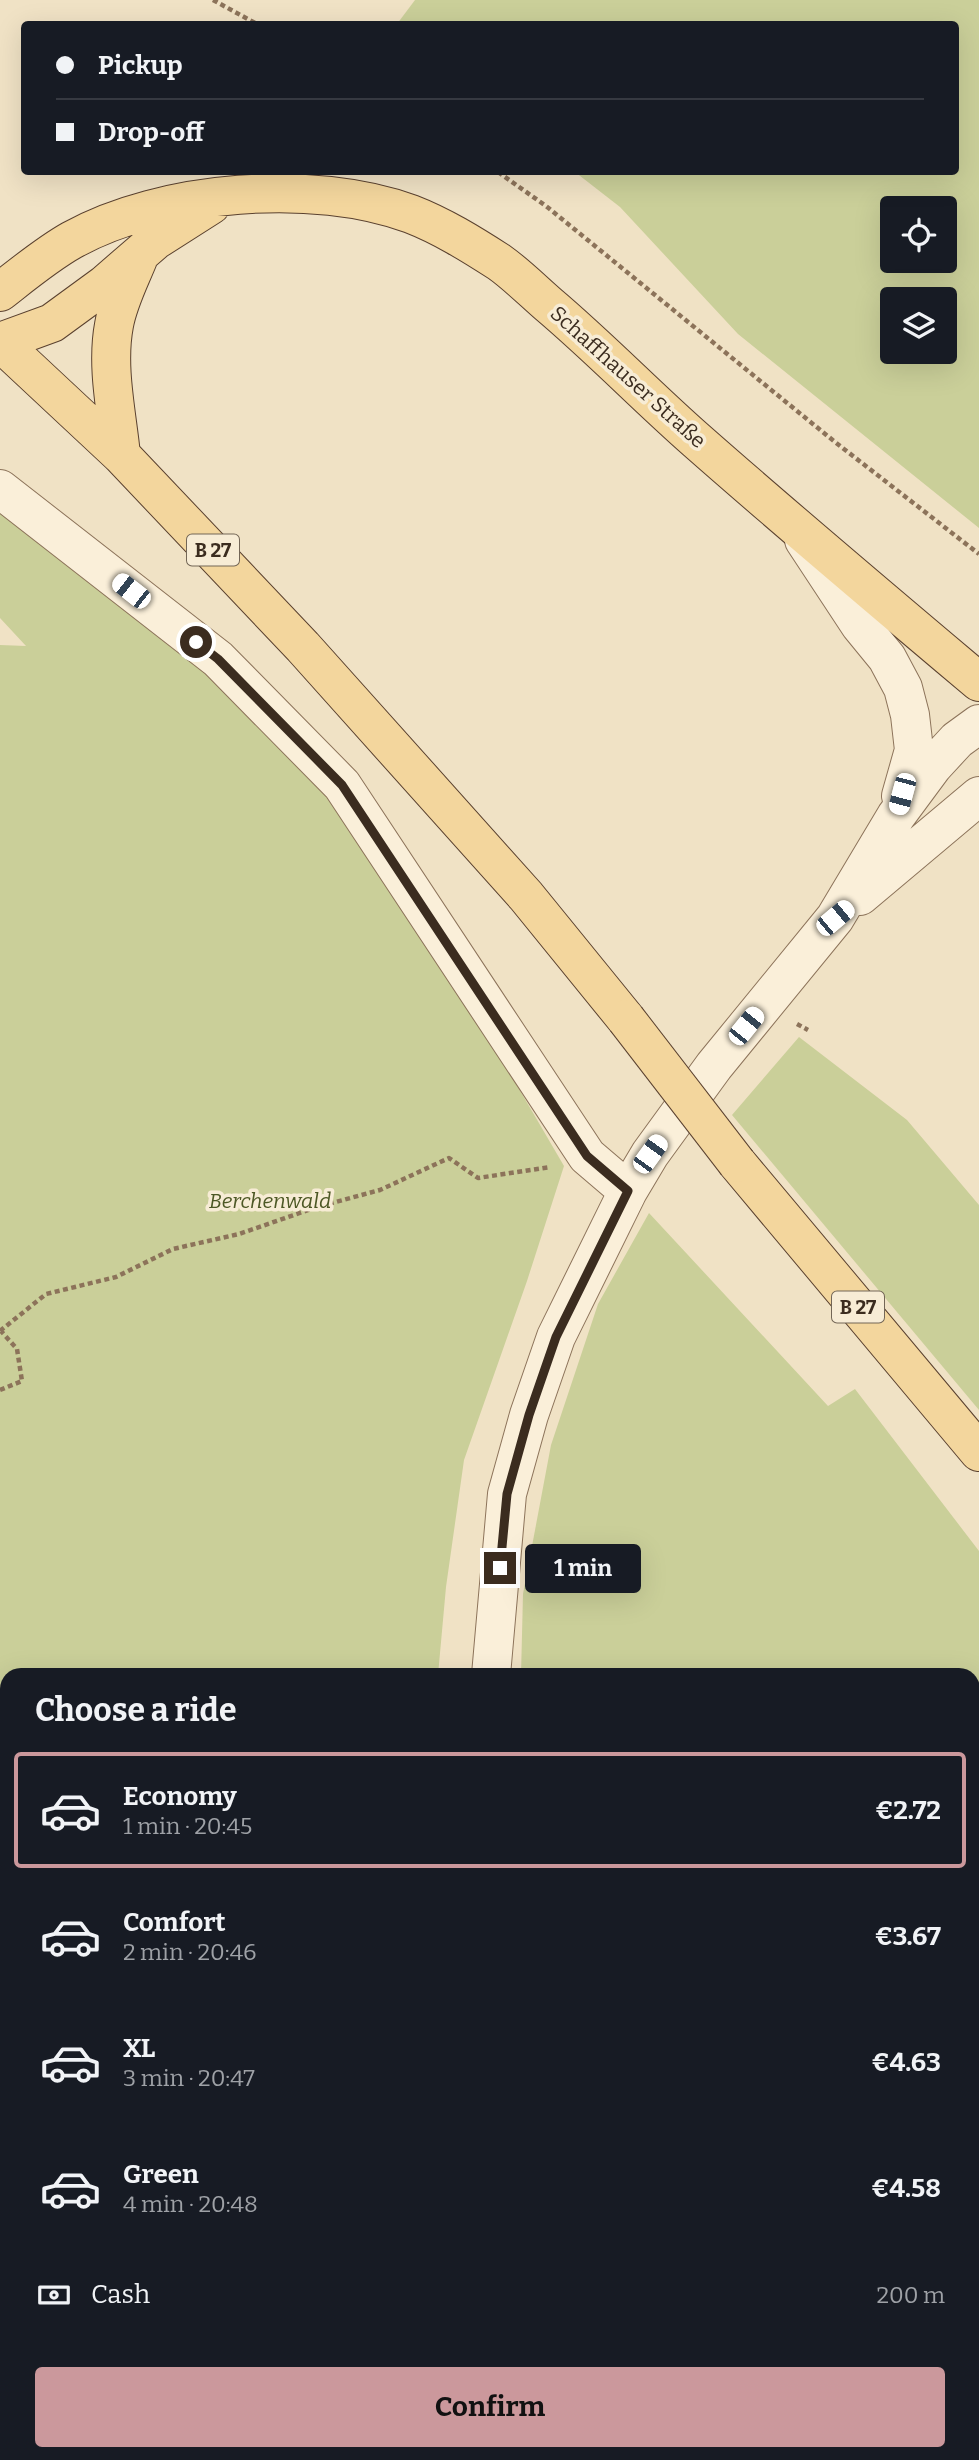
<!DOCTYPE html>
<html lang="en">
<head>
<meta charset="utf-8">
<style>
	:root { --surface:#171b24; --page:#20242c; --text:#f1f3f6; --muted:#9ea1a6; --line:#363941; --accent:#cb989c }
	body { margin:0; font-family:Bitter,serif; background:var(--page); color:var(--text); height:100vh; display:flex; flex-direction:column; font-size:26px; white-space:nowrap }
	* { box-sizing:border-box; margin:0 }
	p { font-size:23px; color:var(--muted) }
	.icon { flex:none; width:38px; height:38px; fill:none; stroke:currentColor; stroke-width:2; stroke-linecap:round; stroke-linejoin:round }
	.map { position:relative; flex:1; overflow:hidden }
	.details { position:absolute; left:0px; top:1668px; width:980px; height:793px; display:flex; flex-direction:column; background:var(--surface); border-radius:21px 21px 0 0; box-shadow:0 7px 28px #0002 }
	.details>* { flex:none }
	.banner { position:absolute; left:21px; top:21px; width:938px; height:154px; border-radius:7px; box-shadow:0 7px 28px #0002; display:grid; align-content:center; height:154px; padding:0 35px; background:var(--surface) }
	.fabs { position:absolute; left:880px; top:196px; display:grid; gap:14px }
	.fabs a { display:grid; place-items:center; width:77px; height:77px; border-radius:7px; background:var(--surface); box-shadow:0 7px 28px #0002; font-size:35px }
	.end { position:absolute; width:32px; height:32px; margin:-16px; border:9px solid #3b2c1f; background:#fff; box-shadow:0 0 0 4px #fff }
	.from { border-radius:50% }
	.bubble { position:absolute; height:49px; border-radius:7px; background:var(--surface); box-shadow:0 7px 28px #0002; font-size:23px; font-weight:700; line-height:49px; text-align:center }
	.car { position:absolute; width:21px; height:42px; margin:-21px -10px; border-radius:9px; box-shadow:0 0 5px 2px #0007; background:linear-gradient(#fff 24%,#345 0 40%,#fff 0 76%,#345 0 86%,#fff 0) }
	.banner b { display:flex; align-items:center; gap:24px; height:66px; font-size:26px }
	.banner b+b { border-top:2px solid var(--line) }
	.banner i { width:18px; height:18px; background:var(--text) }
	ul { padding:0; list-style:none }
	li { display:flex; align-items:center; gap:21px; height:116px; margin:0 14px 10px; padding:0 21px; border:4px solid transparent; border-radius:7px }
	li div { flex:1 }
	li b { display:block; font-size:26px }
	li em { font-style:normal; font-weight:700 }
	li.active { border-color:var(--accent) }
	li>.icon { width:63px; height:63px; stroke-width:1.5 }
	h2 { padding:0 35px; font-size:32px; line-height:84px }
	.pay { display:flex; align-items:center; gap:18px; height:77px; padding:0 35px; font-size:26px }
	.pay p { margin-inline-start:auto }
	.primary-button { display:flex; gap:14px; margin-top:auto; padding:14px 35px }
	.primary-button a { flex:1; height:80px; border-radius:7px; background:var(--accent); color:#111; font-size:28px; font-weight:700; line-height:80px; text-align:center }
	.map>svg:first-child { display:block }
</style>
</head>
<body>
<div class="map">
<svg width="979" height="2460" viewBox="0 0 979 2460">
	<rect width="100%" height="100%" fill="#f0e2c5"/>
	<!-- green -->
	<path fill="#cacf99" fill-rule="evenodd" d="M415,0H979V528L738,334L620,207L575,172H956V24H397ZM945,208V261H892V208ZM892,299H945V352H892Z
		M0,489L342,785L564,1166L527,1281L464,1460L446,1587L438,1675H7V2454H572L578,2460H0V645L26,646L0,618Z
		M799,1037L907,1120L979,1205V1410L732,1115Z
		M649,1213L828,1406L855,1389L979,1551V1738L973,1750V1675H521L523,1594L551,1445L598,1304Z
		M979,1886V2460H925L923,2454H973V1895Z
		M582,2454H846L848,2460H589Z"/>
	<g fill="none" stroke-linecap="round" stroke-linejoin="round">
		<defs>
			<path id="minor" d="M0,489L218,659L342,785L587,1156L628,1191
				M804,540L860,625L887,658L903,688L910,715L914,750L901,796
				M860,896L979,796
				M491,1675L507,1494L529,1415L556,1337L628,1191L650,1154L714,1066L835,918L896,816L933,766L957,740L979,724
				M377,2460L380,2454"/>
			<path id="major" d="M0,292C23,274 47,254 72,240C162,190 314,178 411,214C442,226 471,244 499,262C516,274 532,290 548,304C600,348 646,396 696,440C789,522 884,602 979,682
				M0,342L121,455L303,647L526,896L626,1019
				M0,342L52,323L104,285L156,240L211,205
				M121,455C117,414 106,367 114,325C118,302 129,281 138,259
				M737,1163L979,1452
				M973,1799L979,1780
				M871,2454L873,2460"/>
		</defs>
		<!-- minor casing -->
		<use href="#minor" stroke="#8c735a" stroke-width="40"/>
		<!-- major casing -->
		<use href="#major" stroke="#5a412f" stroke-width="40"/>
		<!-- path -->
		<path stroke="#8c735a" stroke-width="4.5" stroke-dasharray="5 3.5" stroke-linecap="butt" d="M213,0L257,24
			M498,172L546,206L835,442L979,554
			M797,1024L808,1030
			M0,1331L46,1294L116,1277L173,1249L239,1234L317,1207L380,1190L449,1158L478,1178L550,1167
			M0,1390L22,1381L17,1349L1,1331
			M572,2454L578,2460"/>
		<!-- minor -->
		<use href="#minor" stroke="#faefd9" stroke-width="38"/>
		<!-- major -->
		<use href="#major" stroke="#f3d69d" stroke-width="38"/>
		<defs>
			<path id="major-bridge" d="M626,1019L737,1163"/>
		</defs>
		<!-- major-bridge casing -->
		<use href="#major-bridge" stroke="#5a412f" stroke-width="40" stroke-linecap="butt"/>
		<!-- major-bridge -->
		<use href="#major-bridge" stroke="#f3d69d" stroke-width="38"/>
	</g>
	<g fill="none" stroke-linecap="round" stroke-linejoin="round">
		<!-- route -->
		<path stroke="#3b2c1f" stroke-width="9" d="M196,642L218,659L342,785L587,1156L628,1191L556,1337L529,1415L507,1494L500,1568"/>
	</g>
	<g text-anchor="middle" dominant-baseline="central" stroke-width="7" stroke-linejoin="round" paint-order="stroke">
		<!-- shield labels -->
		<g fill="#f7ecd5" stroke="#736656" stroke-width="2">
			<rect x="187" y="534.5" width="52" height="31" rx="5"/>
			<rect x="832" y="1291.5" width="52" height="31" rx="5"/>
		</g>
		<g font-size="19" font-weight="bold" fill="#3b2c1f">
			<text x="213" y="550">B 27</text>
			<text x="858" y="1307">B 27</text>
		</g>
		<!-- street labels -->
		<g font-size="21" fill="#3b2c1f" stroke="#f7ecd5">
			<text transform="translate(628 377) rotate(42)">Schaffhauser Straße</text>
		</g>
		<!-- park labels -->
		<g font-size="21" font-style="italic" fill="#4d5825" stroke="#f7ecd5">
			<text x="270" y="1201">Berchenwald</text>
		</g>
	</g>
</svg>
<div class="fabs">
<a><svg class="icon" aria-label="locate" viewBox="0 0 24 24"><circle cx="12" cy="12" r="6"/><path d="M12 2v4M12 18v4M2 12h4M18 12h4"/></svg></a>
<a><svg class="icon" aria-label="layers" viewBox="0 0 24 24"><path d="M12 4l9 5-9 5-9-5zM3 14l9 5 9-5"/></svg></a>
</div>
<i class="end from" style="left:196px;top:642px"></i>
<i class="end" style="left:500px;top:1568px"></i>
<div class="bubble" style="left:525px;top:1544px;width:116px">1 min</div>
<i class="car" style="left:131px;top:591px;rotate:308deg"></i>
<i class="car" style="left:902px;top:794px;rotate:195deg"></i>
<i class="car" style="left:835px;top:918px;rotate:50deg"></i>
<i class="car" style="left:746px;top:1026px;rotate:39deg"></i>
<i class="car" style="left:650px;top:1154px;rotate:36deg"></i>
<div class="banner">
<b><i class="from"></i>Pickup</b>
<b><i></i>Drop-off</b>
</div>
<section class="details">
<h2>Choose a ride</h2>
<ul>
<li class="active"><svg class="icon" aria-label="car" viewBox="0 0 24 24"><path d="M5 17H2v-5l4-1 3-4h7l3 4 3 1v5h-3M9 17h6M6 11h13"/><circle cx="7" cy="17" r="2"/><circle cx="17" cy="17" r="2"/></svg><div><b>Economy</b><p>1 min · 20:45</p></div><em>€2.72</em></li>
<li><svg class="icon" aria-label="car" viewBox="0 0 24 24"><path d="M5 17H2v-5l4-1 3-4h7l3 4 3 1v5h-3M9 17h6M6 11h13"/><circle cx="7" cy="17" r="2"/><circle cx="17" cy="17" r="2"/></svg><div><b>Comfort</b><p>2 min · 20:46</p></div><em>€3.67</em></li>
<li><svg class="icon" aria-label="car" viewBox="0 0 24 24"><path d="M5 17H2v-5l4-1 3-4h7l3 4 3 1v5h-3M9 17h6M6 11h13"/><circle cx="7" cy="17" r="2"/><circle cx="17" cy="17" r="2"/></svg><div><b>XL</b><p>3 min · 20:47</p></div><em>€4.63</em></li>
<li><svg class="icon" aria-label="car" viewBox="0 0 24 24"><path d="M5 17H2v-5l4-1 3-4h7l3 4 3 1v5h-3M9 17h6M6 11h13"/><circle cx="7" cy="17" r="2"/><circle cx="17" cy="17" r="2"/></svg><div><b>Green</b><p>4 min · 20:48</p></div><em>€4.58</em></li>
</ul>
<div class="pay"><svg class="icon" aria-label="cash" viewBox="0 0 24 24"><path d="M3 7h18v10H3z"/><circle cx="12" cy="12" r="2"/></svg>Cash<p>200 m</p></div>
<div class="primary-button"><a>Confirm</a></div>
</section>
</div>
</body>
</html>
